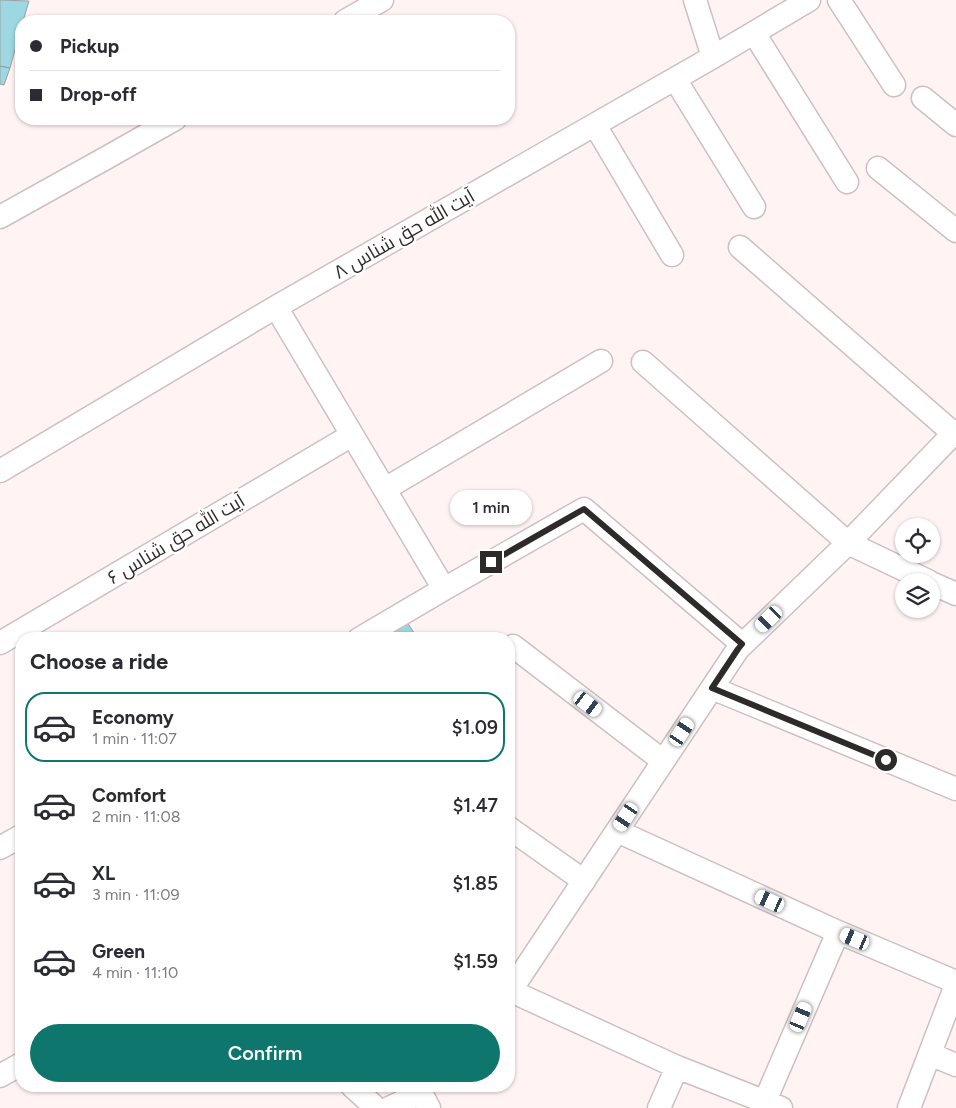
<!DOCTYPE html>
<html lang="en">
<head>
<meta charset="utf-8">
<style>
	:root { --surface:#fff; --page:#f7f7f7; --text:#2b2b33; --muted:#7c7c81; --line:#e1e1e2; --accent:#0f766e }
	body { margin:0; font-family:Figtree,Cairo,sans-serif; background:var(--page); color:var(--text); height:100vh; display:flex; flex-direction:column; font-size:19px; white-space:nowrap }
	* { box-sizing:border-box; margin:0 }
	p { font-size:16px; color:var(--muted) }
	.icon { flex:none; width:28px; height:28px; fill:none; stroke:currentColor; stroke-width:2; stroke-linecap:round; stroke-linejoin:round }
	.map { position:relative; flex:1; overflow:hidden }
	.side { position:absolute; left:15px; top:632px; width:500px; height:460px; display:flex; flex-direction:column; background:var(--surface); border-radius:20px; box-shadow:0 1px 4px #0004 }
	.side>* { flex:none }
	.guide { position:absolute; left:15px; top:15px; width:500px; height:110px; border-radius:20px; box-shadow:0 1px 4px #0004; display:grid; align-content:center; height:110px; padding:0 15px; background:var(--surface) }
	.tools { position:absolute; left:895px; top:518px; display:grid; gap:10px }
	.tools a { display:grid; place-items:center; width:45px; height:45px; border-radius:50%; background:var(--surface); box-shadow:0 1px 4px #0004; font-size:25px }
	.end { position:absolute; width:22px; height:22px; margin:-11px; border:6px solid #2e2a29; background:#fff; box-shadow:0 0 0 2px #fff }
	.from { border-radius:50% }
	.bubble { position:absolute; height:35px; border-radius:18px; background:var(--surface); box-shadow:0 1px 4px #0004; font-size:16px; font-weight:600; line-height:35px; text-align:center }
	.car { position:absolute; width:15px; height:30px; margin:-15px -8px; border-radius:6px; box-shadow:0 0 4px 1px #0007; background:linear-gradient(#fff 24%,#345 0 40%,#fff 0 76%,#345 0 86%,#fff 0) }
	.guide b { display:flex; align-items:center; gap:18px; height:48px; font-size:19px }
	.guide b+b { border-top:1px solid var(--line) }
	.guide i { width:12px; height:12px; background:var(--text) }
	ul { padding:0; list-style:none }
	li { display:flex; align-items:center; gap:15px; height:70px; margin:0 10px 8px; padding:0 5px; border:2px solid transparent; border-radius:20px }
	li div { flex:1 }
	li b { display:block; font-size:19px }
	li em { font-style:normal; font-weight:600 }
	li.current { border-color:var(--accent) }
	li>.icon { width:45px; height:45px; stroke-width:1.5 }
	h2 { padding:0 15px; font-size:22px; line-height:60px }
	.button { display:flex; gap:10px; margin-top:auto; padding:10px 15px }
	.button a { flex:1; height:58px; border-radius:30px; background:var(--accent); color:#fff; font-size:20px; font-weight:600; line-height:58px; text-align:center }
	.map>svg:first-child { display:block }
</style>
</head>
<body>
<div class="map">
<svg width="956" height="1108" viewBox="0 0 956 1108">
	<rect width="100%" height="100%" fill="#fff3f3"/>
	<!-- building -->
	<path fill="#9dd7e2" stroke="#97a1a3" d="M0,0L29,1L23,21H21V28L10,68L0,66Z
		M0,66L10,68L4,85L0,84Z
		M407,622L418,639H379Z"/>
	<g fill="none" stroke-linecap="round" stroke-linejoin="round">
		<defs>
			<path id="minor" d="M695,0L713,57
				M839,0L894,85
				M345,21L382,0
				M754,33L847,182
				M675,79L754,207
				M923,98L956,125
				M595,125L672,255
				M878,168L956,231
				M0,217L106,158L175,119
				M740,247L953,433
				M276,307L444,589L584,509L742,644
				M643,362L848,543L928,581
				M0,471L276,307L713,57L809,0
				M385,489L601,361
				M931,583L956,594
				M359,639L444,589
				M0,643L352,435
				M513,646L663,761
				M712,688L956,789
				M509,828L584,881
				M617,831L838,932
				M0,848L21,836
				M511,991L677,1067L781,1108
				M509,993L738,649L848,543L956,431
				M930,1054L956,1065
				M0,1076L21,1064
				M352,1086L376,1108
				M765,1101L838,932L956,982
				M389,1108L421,1093L429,1108
				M659,1108L677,1067
				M909,1108L956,985"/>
		</defs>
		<!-- minor casing -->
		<use href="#minor" stroke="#ccc1c0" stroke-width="25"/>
		<!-- minor -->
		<use href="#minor" stroke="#fff" stroke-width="22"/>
	</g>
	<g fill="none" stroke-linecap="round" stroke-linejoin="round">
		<!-- route -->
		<path stroke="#2e2a29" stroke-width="6" d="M491,562L584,509L742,644L738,649L712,688L886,760"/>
	</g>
	<g text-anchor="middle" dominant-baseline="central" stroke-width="5" stroke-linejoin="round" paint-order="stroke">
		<!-- street labels -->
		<g font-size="19" fill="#2e2a29" stroke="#fff">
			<text transform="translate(404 234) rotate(-30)">آیت الله حق شناس ۸</text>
			<text transform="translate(176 539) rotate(-31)">آیت الله حق شناس ۶</text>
		</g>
	</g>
</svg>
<div class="tools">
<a><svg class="icon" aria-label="locate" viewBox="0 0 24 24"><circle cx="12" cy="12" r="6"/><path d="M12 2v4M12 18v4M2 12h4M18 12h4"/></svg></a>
<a><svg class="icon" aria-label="layers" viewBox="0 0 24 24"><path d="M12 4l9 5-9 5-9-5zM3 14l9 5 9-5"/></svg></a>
</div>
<i class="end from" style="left:886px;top:760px"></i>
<i class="end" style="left:491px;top:562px"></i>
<div class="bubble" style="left:450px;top:490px;width:82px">1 min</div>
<i class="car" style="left:769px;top:619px;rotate:226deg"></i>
<i class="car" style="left:588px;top:704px;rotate:127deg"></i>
<i class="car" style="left:682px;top:732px;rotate:34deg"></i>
<i class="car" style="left:626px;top:817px;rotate:213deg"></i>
<i class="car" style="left:770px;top:901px;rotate:295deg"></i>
<i class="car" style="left:855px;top:939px;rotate:293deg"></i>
<i class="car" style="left:801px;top:1017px;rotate:23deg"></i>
<div class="guide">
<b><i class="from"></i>Pickup</b>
<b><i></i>Drop-off</b>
</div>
<section class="side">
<h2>Choose a ride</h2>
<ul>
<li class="current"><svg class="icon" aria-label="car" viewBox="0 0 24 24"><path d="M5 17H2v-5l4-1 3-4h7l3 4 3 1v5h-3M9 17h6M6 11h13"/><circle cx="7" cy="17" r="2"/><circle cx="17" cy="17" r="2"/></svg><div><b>Economy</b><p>1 min · 11:07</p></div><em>$1.09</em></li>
<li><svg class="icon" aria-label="car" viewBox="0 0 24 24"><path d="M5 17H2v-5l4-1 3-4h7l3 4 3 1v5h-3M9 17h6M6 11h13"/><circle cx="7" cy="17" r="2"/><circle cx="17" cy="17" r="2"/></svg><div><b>Comfort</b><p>2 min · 11:08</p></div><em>$1.47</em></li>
<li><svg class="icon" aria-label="car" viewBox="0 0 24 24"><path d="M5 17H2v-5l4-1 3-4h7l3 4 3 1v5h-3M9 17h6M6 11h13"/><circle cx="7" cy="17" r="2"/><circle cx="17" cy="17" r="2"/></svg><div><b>XL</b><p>3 min · 11:09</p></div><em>$1.85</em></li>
<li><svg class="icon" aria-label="car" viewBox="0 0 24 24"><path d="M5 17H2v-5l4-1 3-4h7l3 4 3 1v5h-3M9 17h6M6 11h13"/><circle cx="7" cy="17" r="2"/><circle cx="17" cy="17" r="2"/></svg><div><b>Green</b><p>4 min · 11:10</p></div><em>$1.59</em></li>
</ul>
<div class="button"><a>Confirm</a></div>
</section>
</div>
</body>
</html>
